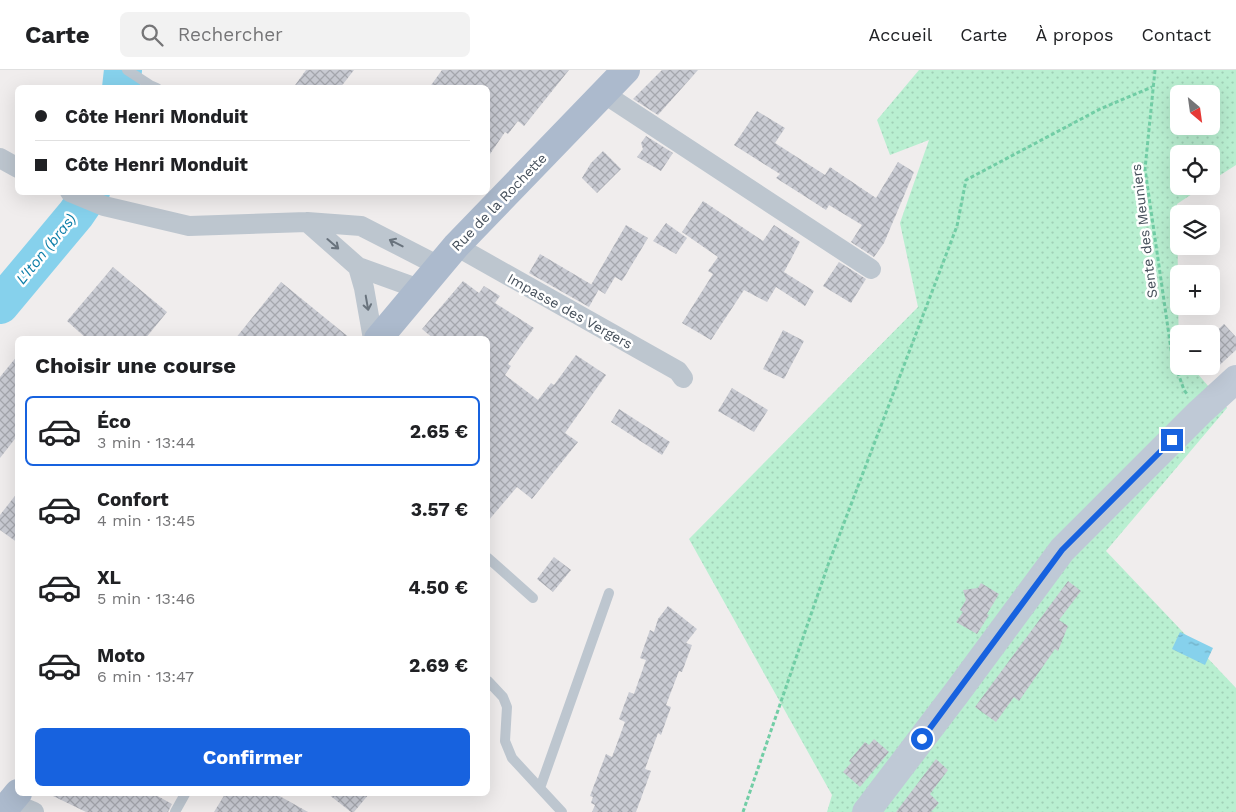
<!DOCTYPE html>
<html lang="fr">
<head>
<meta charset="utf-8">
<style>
	:root { --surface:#fff; --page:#f2f2f2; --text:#202124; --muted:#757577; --line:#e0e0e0; --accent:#1762df }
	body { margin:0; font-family:"Work Sans",sans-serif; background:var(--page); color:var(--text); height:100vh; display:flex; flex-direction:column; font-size:19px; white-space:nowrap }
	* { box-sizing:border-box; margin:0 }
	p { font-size:16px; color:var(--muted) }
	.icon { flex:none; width:28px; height:28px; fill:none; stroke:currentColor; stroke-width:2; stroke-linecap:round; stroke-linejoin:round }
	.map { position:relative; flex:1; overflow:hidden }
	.drawer { position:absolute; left:15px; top:266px; width:475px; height:460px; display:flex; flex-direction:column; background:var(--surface); border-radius:8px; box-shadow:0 5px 20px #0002 }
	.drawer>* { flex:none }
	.top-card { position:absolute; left:15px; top:15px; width:475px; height:110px; border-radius:8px; box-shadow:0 5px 20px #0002; display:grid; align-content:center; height:110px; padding:0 20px; background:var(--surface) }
	.needle { width:32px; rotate:151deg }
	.controls { position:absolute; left:1170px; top:15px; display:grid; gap:10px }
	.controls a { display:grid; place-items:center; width:50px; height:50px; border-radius:8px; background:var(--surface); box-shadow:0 5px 20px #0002; font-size:25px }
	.end { position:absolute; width:22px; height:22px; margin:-11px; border:6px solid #1762df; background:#fff; box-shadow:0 0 0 2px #fff }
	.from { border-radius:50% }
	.top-card b { display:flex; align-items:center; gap:18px; height:48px; font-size:19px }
	.top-card b+b { border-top:1px solid var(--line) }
	.top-card i { width:12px; height:12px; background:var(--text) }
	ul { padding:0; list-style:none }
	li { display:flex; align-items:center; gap:15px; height:70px; margin:0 10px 8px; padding:0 10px; border:2px solid transparent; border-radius:8px }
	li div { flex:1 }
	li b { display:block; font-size:19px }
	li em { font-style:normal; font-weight:700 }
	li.selected { border-color:var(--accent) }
	li>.icon { width:45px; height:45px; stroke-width:1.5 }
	h2 { padding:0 20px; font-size:22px; line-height:60px }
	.button { display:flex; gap:10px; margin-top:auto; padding:10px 20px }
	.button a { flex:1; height:58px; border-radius:8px; background:var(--accent); color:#fff; font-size:20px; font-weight:700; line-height:58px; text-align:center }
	header { display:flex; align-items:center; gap:30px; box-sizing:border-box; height:70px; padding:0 25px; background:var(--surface); border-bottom:1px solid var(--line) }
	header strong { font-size:24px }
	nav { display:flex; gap:28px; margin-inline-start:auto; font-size:18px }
	.search { width:350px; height:45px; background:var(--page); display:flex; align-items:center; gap:12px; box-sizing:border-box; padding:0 18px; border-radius:8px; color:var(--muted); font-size:19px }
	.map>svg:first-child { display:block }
</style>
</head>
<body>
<header>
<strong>Carte</strong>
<div class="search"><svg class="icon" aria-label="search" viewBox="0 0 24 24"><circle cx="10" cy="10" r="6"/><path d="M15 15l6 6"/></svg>Rechercher</div>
<nav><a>Accueil</a><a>Carte</a><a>À propos</a><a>Contact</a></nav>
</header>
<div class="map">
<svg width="1236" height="742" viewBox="0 0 1236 742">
	<defs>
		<pattern id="grass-dots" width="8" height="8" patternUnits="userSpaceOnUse" patternTransform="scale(1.25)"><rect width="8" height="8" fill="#b9efd1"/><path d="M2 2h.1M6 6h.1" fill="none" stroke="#a0cfb6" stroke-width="1.8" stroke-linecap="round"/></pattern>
		<pattern id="water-ripples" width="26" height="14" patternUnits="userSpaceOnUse" patternTransform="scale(1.25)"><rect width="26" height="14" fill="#86d1ec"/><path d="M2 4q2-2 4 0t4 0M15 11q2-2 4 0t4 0" fill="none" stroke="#6facc2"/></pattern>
		<pattern id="building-cross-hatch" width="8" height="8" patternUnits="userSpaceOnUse" patternTransform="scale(1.25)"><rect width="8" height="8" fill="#c9cbd3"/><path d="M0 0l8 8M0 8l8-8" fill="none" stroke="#a5a7ae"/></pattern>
	</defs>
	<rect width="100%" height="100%" fill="#f0eded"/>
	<!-- grass -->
	<path fill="url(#grass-dots)" fill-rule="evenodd" d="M919,0H1236V95L1211,111V84H1179V116H1204L1177,134L1179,296H1191L1227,338L1106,481L1236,618V742H827L832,725L689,469L918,237L900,153L929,70L890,85L877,50ZM1179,24H1211V56H1179Z"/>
	<!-- water -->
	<path fill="url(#water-ripples)" d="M64,140L88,149L0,252V213Z
		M1180,562L1213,578L1205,595L1172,579Z"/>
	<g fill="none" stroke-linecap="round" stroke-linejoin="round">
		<!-- river -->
		<path stroke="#86d1ec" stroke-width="38" d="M121,18L123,0
			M0,235L76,144L91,122"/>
	</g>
	<!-- building -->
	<path fill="url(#building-cross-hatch)" d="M306,0H354L340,18H293Z
		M442,0H569L524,56L518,51L508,64L505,62L488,87V18H429Z
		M662,0H698L658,45L633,29Z
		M757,41L785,58L775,73L825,105L830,97L876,128L898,92L914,102L884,173L874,187L851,172L862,155L829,135L826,140L809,129L776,108L780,104L734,75Z
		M646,66L673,83L661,101L637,87L643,79L641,73Z
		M603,81L621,99L597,123L582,108L591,93Z
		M703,131L763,171L774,155L800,172L784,202L814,221L805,236L776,217L767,232L744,220L711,270L682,253L713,204L708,201L718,187L682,162Z
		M666,153L687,168L676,184L653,171Z
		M626,155L648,168L622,211L615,207L605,224L591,215Z
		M540,184L599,219L589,237L529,203Z
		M839,192L866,209L851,233L823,216Z
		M113,197L167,242L145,269H87L67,251Z
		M463,211L479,223L484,216L500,226L495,233L534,258L508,294L511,296L505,305L538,330L551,313L554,315L576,285L606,305L565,363L578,372L532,429L517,417L488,451V269H434L422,259Z
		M281,212L351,269H235Z
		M1224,254L1236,267V280L1211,303V266Z
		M783,260L804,271L784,309L763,299Z
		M18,285V365L0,388V307Z
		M732,318L768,340L754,362L718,341Z
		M619,339L670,372L662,385L611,352Z
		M18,422V473L0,460V445Z
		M554,487L571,500L553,522L537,509Z
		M1068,511L1081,521L1059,550L1068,556L1058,581L1055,579L1019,631L1014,627L996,652L975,637Z
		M981,513L999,524L987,544L989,545L977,564L956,552L963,542L960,540L966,530L963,520L978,518Z
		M668,536L697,559L686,573L692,575L682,602L679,601L666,635L671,637L661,665L658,663L645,699L651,701L636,742H592L595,735L591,733L593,727L590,726L606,684L612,687L625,652L619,649L629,622L634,624L646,590L640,588L650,560L654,562L658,549Z
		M874,669L889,682L860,717L843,702L851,693L849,691L865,672L869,675Z
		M936,689L948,700L930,724L939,733L931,742H896Z
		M49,724H154L172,734L168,742H86Z
		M225,724H276L308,742H214Z
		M328,724H369L354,742H351Z"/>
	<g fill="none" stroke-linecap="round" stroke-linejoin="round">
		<!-- path -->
		<path stroke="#71cda5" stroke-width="3" stroke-dasharray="4 2.5" stroke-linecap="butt" d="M1155,0L1145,99L1172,286L1184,320L1187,324
			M743,742L828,495L957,156L966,110L1100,39L1152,17"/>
		<!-- lane -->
		<path stroke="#bdc6cf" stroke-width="10" d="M127,0L150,15L157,18
			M488,488L533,528
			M488,611L503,627L507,637L505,671L512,688L562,742
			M540,718L609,523
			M175,742L185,724"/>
		<!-- street -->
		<path stroke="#bdc6cf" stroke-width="20" d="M603,23L871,199
			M0,88L18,98
			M70,122L104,136L189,156L307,152L361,156L439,196
			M307,152L358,197L419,219
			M456,176L678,301L683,308
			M358,197L364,218L373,269
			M10,732L34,742"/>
		<!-- secondary -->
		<path stroke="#bfc9d6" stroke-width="28" d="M866,742L955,625L1062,480L1200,342L1236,309"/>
		<!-- primary -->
		<path stroke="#acbacd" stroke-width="28" d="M378,269L456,176L626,0
			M2,742L18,723"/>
	</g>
	<!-- one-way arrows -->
	<defs><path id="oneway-shaft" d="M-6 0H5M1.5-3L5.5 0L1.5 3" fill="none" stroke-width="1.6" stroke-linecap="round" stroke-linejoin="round" transform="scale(1.25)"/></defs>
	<g stroke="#69737d">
		<use href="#oneway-shaft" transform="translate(396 173) rotate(-153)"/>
		<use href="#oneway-shaft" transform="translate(333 174) rotate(41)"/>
		<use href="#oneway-shaft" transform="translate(367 233) rotate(80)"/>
	</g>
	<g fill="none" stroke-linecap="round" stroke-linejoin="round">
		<!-- route -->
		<path stroke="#1762df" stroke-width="6" d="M922,669L1062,480L1172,370"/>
	</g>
	<g text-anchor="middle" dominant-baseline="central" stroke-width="5" stroke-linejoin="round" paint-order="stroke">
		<!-- street labels -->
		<g font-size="14" fill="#454f5a" stroke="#fff">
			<text transform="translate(499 132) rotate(-46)">Rue de la Rochette</text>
			<text transform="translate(1144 161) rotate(-97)">Sente des Meuniers</text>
			<text transform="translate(570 241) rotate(29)">Impasse des Vergers</text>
		</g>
		<!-- water labels -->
		<g font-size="15" font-style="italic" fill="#0b7da8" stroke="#fff">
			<text transform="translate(46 179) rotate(-51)">L'Iton (bras)</text>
		</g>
	</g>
</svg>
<div class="controls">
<a><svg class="needle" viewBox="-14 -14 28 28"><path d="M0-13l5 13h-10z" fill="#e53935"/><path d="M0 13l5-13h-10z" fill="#757577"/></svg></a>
<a><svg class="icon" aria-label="locate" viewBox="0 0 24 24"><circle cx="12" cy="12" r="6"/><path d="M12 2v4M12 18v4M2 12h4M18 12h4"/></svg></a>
<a><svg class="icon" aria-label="layers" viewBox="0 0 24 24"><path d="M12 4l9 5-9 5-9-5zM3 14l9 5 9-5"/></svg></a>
<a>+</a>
<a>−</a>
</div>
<i class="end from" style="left:922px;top:669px"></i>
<i class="end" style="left:1172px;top:370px"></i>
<div class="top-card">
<b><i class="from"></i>Côte Henri Monduit</b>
<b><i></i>Côte Henri Monduit</b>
</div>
<section class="drawer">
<h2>Choisir une course</h2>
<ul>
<li class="selected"><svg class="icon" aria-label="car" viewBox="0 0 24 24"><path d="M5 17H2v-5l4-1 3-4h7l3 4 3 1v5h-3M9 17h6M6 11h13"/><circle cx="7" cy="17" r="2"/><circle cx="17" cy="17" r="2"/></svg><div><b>Éco</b><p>3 min · 13:44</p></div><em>2.65 €</em></li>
<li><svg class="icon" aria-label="car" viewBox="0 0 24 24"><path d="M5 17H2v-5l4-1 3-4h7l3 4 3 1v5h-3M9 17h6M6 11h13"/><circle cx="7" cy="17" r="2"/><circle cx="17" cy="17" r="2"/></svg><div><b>Confort</b><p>4 min · 13:45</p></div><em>3.57 €</em></li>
<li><svg class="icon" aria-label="car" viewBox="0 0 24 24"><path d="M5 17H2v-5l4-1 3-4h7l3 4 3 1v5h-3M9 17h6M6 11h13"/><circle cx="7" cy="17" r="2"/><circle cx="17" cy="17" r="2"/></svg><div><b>XL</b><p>5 min · 13:46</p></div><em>4.50 €</em></li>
<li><svg class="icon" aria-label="car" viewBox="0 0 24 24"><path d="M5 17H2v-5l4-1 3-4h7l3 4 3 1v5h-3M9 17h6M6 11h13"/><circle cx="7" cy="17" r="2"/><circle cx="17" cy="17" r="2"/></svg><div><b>Moto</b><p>6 min · 13:47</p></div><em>2.69 €</em></li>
</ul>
<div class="button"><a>Confirmer</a></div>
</section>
</div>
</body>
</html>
